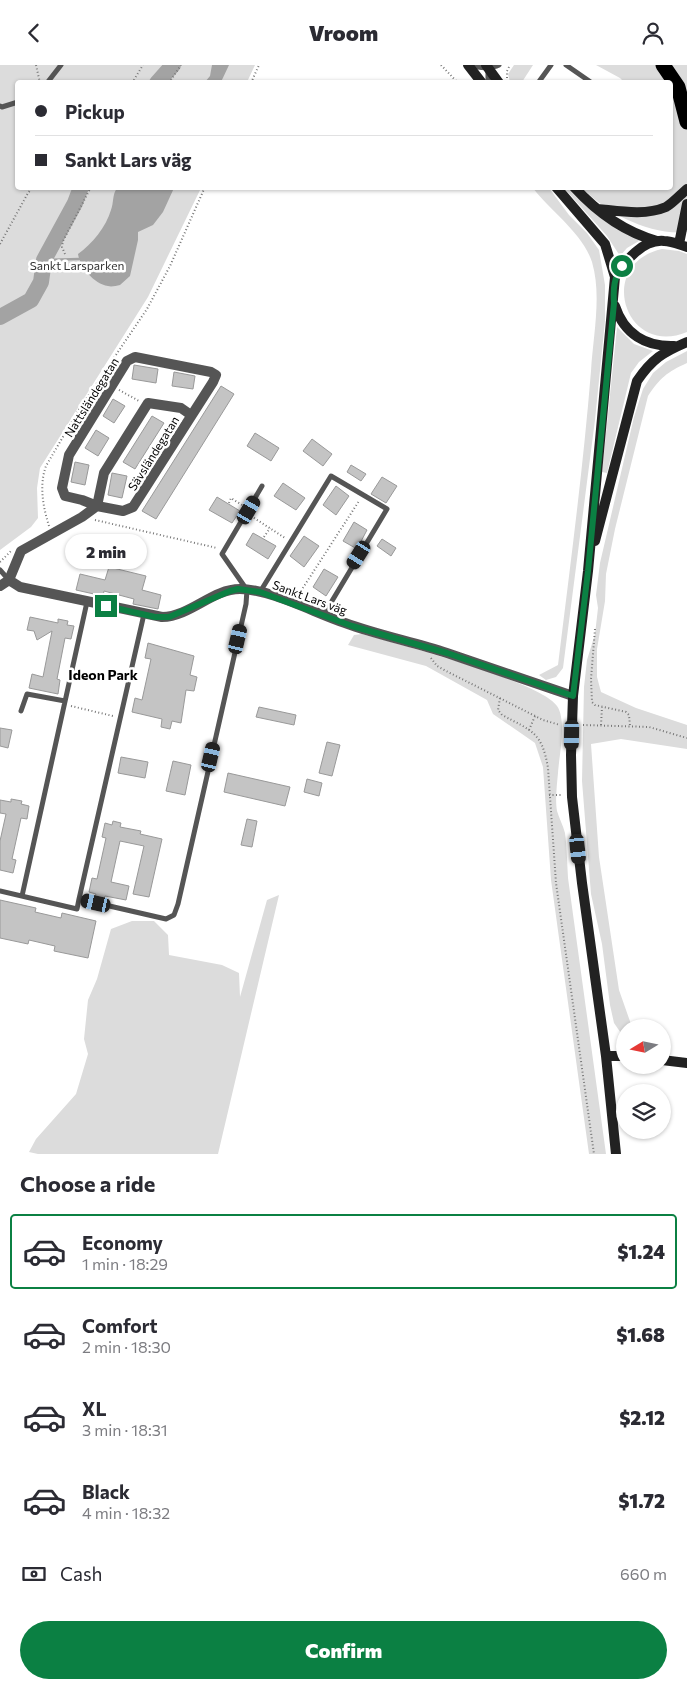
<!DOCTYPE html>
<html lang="en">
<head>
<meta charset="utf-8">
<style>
	:root { --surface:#fff; --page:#f2f2f3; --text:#2b2b33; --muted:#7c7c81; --line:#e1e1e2; --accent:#0b8043 }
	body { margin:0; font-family:Commissioner,sans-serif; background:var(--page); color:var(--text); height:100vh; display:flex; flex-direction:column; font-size:19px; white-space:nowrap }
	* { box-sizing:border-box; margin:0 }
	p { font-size:16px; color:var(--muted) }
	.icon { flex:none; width:28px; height:28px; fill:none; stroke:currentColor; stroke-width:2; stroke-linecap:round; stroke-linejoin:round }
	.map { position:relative; height:1089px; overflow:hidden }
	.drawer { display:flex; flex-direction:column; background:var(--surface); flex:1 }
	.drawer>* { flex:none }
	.banner { position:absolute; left:15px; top:15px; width:658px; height:110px; border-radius:5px; box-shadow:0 1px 4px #0004; display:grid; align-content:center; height:110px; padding:0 20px; background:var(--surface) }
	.needle { width:32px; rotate:260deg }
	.buttons { position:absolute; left:616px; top:954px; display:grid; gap:10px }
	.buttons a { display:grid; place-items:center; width:55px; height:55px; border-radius:50%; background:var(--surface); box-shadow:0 1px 4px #0004; font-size:25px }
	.end { position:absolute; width:22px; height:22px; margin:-11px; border:6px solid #0b8043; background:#fff; box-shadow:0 0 0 2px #fff }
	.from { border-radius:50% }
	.bubble { position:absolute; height:35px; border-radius:18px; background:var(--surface); box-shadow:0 1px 4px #0004; font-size:16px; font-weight:800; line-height:35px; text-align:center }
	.car { position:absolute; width:15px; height:30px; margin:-15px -8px; border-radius:6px; box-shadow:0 0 4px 1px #0007; background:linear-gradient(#222 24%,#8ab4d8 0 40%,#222 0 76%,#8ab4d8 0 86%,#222 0) }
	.banner b { display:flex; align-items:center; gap:18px; height:48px; font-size:19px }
	.banner b+b { border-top:1px solid var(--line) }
	.banner i { width:12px; height:12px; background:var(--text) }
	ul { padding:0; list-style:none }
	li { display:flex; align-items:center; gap:15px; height:75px; margin:0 10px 8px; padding:0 10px; border:2px solid transparent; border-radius:5px }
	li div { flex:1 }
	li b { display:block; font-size:19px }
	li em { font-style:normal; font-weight:800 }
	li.current { border-color:var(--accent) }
	li>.icon { width:45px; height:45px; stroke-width:1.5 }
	h2 { padding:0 20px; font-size:22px; line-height:60px }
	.pay { display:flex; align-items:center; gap:12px; height:55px; padding:0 20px; font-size:19px }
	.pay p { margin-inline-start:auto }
	.button { display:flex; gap:10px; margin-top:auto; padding:10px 20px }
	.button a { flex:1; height:58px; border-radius:30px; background:var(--accent); color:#fff; font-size:20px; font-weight:800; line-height:58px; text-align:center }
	header { display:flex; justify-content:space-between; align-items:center; height:65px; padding:0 20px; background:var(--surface); font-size:22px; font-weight:800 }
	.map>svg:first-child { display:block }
</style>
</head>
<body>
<header><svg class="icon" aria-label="back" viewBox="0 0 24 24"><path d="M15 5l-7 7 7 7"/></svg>Vroom<svg class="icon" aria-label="person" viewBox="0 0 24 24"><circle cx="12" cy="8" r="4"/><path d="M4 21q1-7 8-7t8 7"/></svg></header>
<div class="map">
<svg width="687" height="1089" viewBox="0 0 687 1089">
	<rect width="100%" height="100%" fill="#fff"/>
	<!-- green -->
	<path fill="#dcdcdc" d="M0,0H255L247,17L18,18V122L201,123L148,232L40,403L37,423L38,453L31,462L0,485Z
		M514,0H533L522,17H510L508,9Z
		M596,0H687V167C650,171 607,148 582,123L670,122V18L624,17L620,13Z
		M533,123H549L569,150L587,168L599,185L605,220V256L595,355L563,603L556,612L546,615L539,610L558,600C570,502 583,405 591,306C593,271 602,231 592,197C582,167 551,147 533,123Z
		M564,123H568C590,149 613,159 644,173L627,183L620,191L607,171Z
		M662,184L679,186L687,189V267C625,293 595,199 662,184Z
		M617,262L634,279L653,286L639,297L631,308L607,408L602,407Z
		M687,286V298C667,307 660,313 648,331L615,464L606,509L605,536L597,584V612L601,627L636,643L687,660V684L621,674L591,679L599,792L619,925L632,962H625V974L614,958L610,940L602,879L591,829L582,716L584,622L587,595L595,569L598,543L596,530L600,498L634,352L643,324L653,308L666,297Z
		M362,569C397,579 540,616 557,641C567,655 559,691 558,708C557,719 555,735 557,746C559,753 563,760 565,768C567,782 567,798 568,813L606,1089H589L551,815L543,702L535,678L493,649L487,635L426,601L348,580L354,570Z
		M279,830L218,1089H38L29,1087L36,1074L76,1029L88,989L84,974L88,935L97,914L111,864L132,856H154L168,870L169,890L222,900L239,908L240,932L267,835Z"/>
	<!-- water -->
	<path fill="#a3a3a3" d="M212,0H229L221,17H205L210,11Z
		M117,123H174L163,147L153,160L138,167V175L130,211L120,220C116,221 111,222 108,221C94,219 80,202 78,189C92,179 106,162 111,145C114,137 112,130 117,123Z"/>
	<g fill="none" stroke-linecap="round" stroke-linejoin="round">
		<!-- stream -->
		<path stroke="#a3a3a3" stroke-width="2.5" d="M44,195L79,194"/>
		<!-- river -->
		<path stroke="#a3a3a3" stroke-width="16" d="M157,18L173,0
			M0,252L31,235L41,217L44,195L75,138L81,122"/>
	</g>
	<!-- building -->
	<path fill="#c4c4c4" stroke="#999" d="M134,300L158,304L156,318L132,314Z
		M174,307L195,311L193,324L172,321Z
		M221,321L234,329L156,454L142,446Z
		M113,334L125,341L114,358L103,351Z
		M152,351L164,358L135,404L123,397Z
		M96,365L109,373L98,391L85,383Z
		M255,368L279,383L271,396L247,381Z
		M312,374L332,389L323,401L303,386Z
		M75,397L89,400L85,420L71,417Z
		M351,400L366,409L361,416L347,407Z
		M112,408L127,411L122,433L108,430Z
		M382,412L397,421L386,438L371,429Z
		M283,418L305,433L296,445L274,431Z
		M336,421L349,431L336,450L323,440Z
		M217,432L240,446L232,458L209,445Z
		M354,457L367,465L357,484L343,476Z
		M253,468L276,481L268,494L246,480Z
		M304,471L319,481L304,502L290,491Z
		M382,474L396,483L391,491L377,481Z
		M109,502L146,511L142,525L161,530L158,544L133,539L134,534L104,526L103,531L76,525L80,509L105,515Z
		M324,504L338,512L326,531L313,522Z
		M30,552L58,558V554L68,556L67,560L74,561L71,574L65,573L57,614L60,615L58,629L29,623L32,609L43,612L52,566L37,575L34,566L27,565Z
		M148,578L194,591L190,610L197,612L194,626L186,625L181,658L172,656L170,664L161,662L162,654L132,647L135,633L142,635L151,594L145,593Z
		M259,642L296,650L294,660L256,652Z
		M0,663L12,665L8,683L0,681Z
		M327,677L340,680L332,711L319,708Z
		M121,692L148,697L145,713L118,708Z
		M173,696L191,700L185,730L166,726Z
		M228,708L290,722L285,741L224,727Z
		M307,714L322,718L319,731L304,727Z
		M11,734L22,736L21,739L29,741L27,754L21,753L12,794L16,795L13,808L0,805V776L6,749L0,748V735L11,737Z
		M247,754L257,756L252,782L241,780Z
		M113,756L121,758L120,762L141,766L140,769L162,774L149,832L133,829L144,781L120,776L111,817L129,821L126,835L105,831L104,834L95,832L96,829L89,827L92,813L97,814L106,773L102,772L105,758L112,760Z
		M0,835L36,843L35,847L61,853L62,848L96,856L88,893L54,886L55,881L29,875L28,879L0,873Z"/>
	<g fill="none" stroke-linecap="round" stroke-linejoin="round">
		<defs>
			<path id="highway" d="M663,0L678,22L687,57"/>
		</defs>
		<!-- highway casing -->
		<use href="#highway" stroke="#dbdbdb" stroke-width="17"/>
		<!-- path -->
		<path stroke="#777" stroke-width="2" stroke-dasharray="1 2.5" stroke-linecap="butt" d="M36,0L40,18
			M441,0L458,18
			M507,13V6L510,0
			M132,18L143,0
			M169,18L181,0
			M251,18L259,0
			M0,179L28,128L33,122
			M65,189L62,182L63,176L91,122
			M119,325L139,336
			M229,438L231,433L242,440
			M251,451L285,473
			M95,455L217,483
			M49,461C43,442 39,420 46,401L78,346L147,244L170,201L205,122
			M264,472L270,463
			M0,497L11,486
			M299,529L359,436
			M595,564L591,614L592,637L595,640L626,647L629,650L630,661
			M431,593L437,601L448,607L543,655L560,660
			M500,633L498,645L502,650C532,666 542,667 548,703L556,818L594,1089
			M71,641L113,651
			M583,660L649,662L687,673
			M601,660L602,642
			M529,665L535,651
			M549,730H561"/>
		<!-- lane -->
		<path stroke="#555" stroke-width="5" d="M473,0C480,4 493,3 499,0
			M566,0L592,18
			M488,5V18
			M47,18L61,0
			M538,18L551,0
			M0,41L2,42L18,37
			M0,505L8,514
			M260,527L331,411L387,444L323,551
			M144,549L79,834L166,854L174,850L178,839L246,539L247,525L222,489L262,421
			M21,646L27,629L65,636
			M0,826L77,844L79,834
			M22,831L87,537"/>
		<!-- street -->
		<path stroke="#555" stroke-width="10" d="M9,515L20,522L162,552C191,551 212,524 240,524C270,524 315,548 345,558C378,570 413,577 447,588C489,602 531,617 573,631
			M0,521L9,515L21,486L82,452L97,441L123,446L133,442L213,317L216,310L211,307L135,292L127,296L69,390L62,423L65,431L82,435L97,441L104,408L148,338L181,343L191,350"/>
		<!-- secondary -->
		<path stroke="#222" stroke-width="10" d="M468,0L482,18
			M486,0L499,18
			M556,122L605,179L615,212
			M574,122C597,147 624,167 657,176
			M598,144C619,146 645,151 666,142C673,138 681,129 687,124
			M679,179L687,139
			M615,241C624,269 646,282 674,281
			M595,476L637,316C652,294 663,287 687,277
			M606,991H625
			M662,995L687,998
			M616,1089L606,991L582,818L572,732L571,690L573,631L588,506L615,212C625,196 643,174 664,176C672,176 680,180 687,182"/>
		<!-- highway -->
		<use href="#highway" stroke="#000" stroke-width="15"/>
	</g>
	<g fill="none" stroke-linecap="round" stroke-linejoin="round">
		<!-- route -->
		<path stroke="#0b8043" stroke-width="6" d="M106,541L155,552H169L230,526L238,524L260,527L352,561L447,588L573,631L588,506L614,238C613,223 614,213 622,201"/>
	</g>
	<g text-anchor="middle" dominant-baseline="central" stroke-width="5" stroke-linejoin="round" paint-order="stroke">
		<!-- park labels -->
		<g font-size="12" fill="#333" stroke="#fff">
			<text x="77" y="200">Sankt Larsparken</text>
		</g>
		<!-- street labels -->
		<g font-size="12" fill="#000" stroke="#fff">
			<text transform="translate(91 332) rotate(-58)">Nattsländegatan</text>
			<text transform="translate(153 388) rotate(-58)">Sävsländegatan</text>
			<text transform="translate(310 532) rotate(20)">Sankt Lars väg</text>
		</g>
		<!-- neighbourhood labels -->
		<g font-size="14" font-weight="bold" fill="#000" stroke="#fff">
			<text x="103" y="609">Ideon Park</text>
		</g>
	</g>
</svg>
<div class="buttons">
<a><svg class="needle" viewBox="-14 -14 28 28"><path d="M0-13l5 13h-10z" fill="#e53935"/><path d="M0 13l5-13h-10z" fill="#7c7c81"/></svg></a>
<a><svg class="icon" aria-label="layers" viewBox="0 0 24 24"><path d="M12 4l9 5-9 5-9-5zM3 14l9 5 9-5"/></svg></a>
</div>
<i class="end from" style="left:622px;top:201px"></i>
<i class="end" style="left:106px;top:541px"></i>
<div class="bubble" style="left:65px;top:469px;width:82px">2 min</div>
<i class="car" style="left:249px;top:445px;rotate:30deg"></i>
<i class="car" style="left:359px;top:490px;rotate:212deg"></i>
<i class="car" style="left:238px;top:574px;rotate:13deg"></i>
<i class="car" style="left:572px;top:670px;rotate:181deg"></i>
<i class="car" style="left:211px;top:692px;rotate:13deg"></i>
<i class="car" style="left:578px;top:784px;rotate:174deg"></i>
<i class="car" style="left:96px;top:838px;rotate:283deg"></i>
<div class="banner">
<b><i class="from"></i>Pickup</b>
<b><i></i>Sankt Lars väg</b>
</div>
</div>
<section class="drawer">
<h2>Choose a ride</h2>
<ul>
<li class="current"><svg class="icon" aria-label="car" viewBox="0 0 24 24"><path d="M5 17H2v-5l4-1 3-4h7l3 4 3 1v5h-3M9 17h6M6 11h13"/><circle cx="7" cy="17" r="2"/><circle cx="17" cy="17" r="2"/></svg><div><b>Economy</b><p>1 min · 18:29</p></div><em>$1.24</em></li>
<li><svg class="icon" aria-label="car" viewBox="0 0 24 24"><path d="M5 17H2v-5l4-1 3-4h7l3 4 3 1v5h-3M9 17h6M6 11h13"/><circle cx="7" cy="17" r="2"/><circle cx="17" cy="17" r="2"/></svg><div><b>Comfort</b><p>2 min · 18:30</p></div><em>$1.68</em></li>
<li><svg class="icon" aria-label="car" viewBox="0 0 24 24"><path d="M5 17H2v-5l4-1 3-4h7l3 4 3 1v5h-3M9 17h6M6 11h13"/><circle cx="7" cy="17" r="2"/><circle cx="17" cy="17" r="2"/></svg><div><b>XL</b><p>3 min · 18:31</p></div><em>$2.12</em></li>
<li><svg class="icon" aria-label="car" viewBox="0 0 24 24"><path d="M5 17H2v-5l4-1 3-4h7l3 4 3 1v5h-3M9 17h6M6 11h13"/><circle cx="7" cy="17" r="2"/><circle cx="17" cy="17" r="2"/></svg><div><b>Black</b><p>4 min · 18:32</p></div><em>$1.72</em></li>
</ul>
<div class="pay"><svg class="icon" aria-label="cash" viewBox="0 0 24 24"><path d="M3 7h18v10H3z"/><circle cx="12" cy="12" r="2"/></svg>Cash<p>660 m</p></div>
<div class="button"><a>Confirm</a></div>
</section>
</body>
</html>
